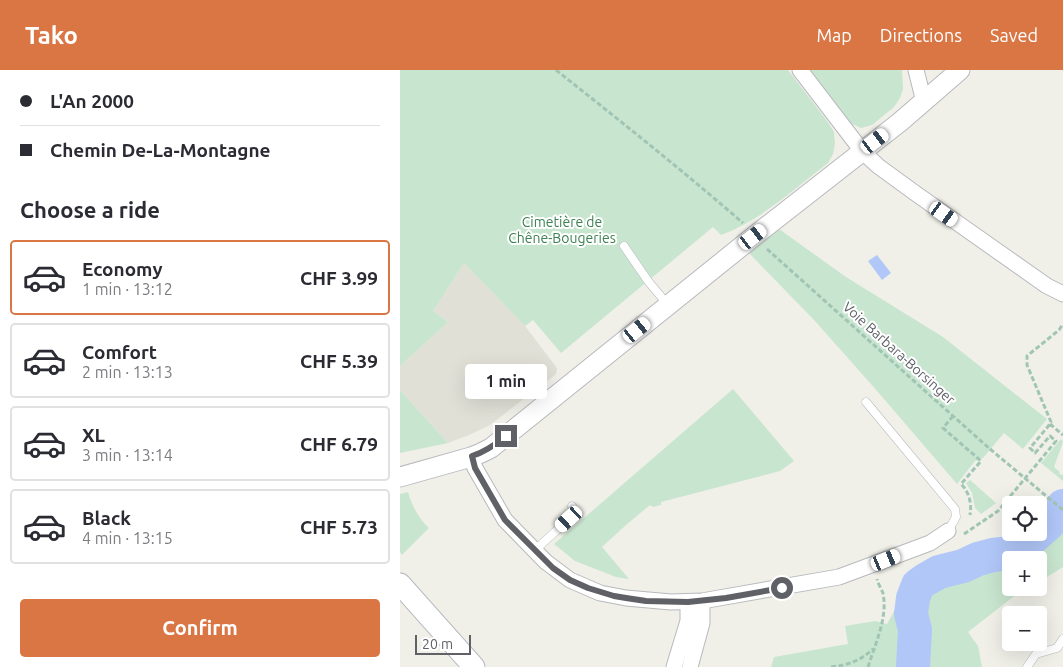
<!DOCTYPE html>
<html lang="en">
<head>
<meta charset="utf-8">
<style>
	:root { --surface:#fff; --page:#f7f7f7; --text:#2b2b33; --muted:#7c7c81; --line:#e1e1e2; --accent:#da7644 }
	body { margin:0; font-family:Ubuntu,sans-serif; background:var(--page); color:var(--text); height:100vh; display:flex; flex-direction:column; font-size:19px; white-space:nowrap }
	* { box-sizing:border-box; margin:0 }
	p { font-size:16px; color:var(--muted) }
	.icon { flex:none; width:28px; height:28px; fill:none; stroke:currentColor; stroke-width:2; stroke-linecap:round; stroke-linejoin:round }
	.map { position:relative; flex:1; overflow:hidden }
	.sheet { display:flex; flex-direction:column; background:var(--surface); width:400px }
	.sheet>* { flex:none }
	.banner { display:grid; align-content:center; height:110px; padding:0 20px; background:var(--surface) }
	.tools { position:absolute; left:602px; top:426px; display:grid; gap:10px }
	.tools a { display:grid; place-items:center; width:45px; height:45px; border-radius:5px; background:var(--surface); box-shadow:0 5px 20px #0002; font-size:25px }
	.scale { position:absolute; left:15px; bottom:12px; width:56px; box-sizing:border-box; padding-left:5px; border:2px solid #606167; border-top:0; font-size:14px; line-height:18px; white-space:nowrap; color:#606167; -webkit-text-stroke:4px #fff; paint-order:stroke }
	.end { position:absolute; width:22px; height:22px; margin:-11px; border:6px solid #606167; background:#fff; box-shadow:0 0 0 2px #fff }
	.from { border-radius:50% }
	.bubble { position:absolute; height:35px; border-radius:5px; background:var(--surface); box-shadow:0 5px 20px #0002; font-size:16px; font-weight:700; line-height:35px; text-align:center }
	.car { position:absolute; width:15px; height:30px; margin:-15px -8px; border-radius:6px; box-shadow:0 0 4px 1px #0007; background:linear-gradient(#fff 24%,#345 0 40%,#fff 0 76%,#345 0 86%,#fff 0) }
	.banner b { display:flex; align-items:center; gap:18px; height:48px; font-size:19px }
	.banner b+b { border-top:1px solid var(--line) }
	.banner i { width:12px; height:12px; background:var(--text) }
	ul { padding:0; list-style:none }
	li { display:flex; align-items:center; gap:15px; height:75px; margin:0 10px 8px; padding:0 10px; border:2px solid var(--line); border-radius:5px }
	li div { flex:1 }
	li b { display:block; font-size:19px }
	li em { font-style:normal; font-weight:700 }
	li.active { border-color:var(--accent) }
	li>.icon { width:45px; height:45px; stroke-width:1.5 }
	h2 { padding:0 20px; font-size:22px; line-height:60px }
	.action { display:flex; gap:10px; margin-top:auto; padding:10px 20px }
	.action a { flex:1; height:58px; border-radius:5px; background:var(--accent); color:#fff; font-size:20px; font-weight:700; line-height:58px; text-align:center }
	header { display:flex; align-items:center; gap:30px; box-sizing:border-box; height:70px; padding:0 25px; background:var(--accent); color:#fff }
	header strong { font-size:24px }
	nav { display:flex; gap:28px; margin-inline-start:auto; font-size:18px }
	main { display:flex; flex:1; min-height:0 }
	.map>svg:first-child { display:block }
</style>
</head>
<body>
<header>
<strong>Tako</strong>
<nav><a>Map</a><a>Directions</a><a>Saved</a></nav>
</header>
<main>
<section class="sheet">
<div class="banner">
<b><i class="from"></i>L'An 2000</b>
<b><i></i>Chemin De-La-Montagne</b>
</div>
<h2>Choose a ride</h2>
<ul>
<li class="active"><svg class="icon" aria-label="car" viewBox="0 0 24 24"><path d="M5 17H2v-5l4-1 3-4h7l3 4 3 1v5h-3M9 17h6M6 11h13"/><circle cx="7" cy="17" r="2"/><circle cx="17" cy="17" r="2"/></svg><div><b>Economy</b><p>1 min · 13:12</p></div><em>CHF 3.99</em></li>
<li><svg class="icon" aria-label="car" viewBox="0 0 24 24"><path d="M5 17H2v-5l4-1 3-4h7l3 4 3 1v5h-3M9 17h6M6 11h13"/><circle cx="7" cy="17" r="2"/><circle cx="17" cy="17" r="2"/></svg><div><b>Comfort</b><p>2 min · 13:13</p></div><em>CHF 5.39</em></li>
<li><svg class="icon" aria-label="car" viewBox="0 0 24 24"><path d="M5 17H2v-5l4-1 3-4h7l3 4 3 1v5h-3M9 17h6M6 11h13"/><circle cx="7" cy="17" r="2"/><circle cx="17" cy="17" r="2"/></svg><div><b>XL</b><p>3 min · 13:14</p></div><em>CHF 6.79</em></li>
<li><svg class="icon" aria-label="car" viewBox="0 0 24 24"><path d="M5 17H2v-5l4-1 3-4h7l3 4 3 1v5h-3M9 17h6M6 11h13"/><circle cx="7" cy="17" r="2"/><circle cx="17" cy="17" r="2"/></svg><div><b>Black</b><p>4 min · 13:15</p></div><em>CHF 5.73</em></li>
</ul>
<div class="action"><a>Confirm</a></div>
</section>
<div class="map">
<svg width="663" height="597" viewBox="0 0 663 597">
	<rect width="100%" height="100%" fill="#f0f0e9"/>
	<!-- education -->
	<path fill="#e0e0d7" d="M64,193L125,256L157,298L156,304L90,355L69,365L48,373L0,320V296L48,252L33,241Z"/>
	<!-- green -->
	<path fill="#c8e5cf" d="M0,0H388L427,51L434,62L435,74L433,84L428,93C394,119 361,150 321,165L313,157L161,283L133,250L125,256L64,193L33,241L48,252L0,296Z
		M409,0H502L503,19L500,28L494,37L472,55L461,58L450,53Z
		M379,159L446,207L543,267L647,349L623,379L604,363L583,388L575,391L557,414L478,322L415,251L349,183Z
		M333,319L394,391L380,401L261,432V435L253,437L250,435L226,455L202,477L229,509L216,507L175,491L154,474Z
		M0,320L48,373L0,383Z
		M661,369L663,372L654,397L660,402L659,404L663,405V411L641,393Z
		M570,410L596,433L581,444L575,438L572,423L566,413Z
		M8,422C12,436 19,449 29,458L2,485L0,482V424Z
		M663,452V497L639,512V490H611V518H628L613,527L568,562L578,576L582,597H371L374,587L448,574L445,556L475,551L487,554L505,521L512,514L522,507L568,484L595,482L610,477Z"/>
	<!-- water -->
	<path fill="#b1c7f8" d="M477,185L491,203L482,210L468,191Z"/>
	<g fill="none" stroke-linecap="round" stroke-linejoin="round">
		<!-- river -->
		<path stroke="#b1c7f8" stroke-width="34" d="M639,462L649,453L663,436
			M513,597L515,560L511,544L513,528L518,515L525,510L539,502L563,496L578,489L593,485L610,483L625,474L639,462"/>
		<defs>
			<path id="service" d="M224,176L248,211L268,235
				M466,332L555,439L556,447L548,461
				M134,481L169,449L174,442L172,436
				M627,597L636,584L657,578L663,569"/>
			<path id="minor" d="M400,0L462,81L478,96L515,123L647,216L663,224
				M516,0L524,32
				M71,387L75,398L105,450L146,492L170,510L200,523L226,528L271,532L302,531L439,507L530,473L548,461
				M274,597L288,551V532
				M290,597L302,553V531"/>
			<path id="tertiary" d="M0,407L71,387L81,383L91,378L353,167L500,52L560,0"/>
			<path id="secondary" d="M0,514L74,597"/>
		</defs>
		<!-- service casing -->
		<use href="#service" stroke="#b8b9bd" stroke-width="9"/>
		<!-- minor casing -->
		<use href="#minor" stroke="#b8b9bd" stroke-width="17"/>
		<!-- tertiary casing -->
		<use href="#tertiary" stroke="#b8b9bd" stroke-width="21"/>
		<!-- secondary casing -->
		<use href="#secondary" stroke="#b9bac0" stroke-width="23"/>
		<!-- path -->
		<path stroke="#a1c5b4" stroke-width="3" stroke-dasharray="5 2.5" stroke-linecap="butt" d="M156,0C219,50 282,100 343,153
			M367,179L553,346L590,379
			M553,346L543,358L581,391L561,414C569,422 572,433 570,445
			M650,354L663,365
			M564,464L598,441L656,371L650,366L635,383L630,378L650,354L651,352L627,295V286L659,260L663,254
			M431,597C448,595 460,591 473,579
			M468,597C475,574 488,548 483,523C481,519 478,513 477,509"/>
		<!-- service -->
		<use href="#service" stroke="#fff" stroke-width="8"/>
		<!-- minor -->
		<use href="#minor" stroke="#fff" stroke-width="15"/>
		<!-- tertiary -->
		<use href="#tertiary" stroke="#fff" stroke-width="19"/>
		<!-- secondary -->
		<use href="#secondary" stroke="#fff" stroke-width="21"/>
		<!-- path-bridge -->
		<path stroke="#a1c5b4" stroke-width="3" stroke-dasharray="5 2.5" stroke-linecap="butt" d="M590,379L663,440"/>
	</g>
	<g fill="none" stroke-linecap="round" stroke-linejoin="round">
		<!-- route -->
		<path stroke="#606167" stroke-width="6" d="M106,366C95,375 85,382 72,386L75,398L105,450L153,498L170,510L188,518L214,526L226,528L246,531L288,532L326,528L382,518"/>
	</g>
	<g text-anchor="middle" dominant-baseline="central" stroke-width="4" stroke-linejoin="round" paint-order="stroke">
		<!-- park labels -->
		<g font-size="14" fill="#3d8052" stroke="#fff">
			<text x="162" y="152">Cimetière de<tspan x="162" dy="16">Chêne-Bougeries</tspan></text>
		</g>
		<!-- street labels -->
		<g font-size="14" fill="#606167" stroke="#fff">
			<text transform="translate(499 283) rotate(42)">Voie Barbara-Borsinger</text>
		</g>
	</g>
</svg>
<div class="tools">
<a><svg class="icon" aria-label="locate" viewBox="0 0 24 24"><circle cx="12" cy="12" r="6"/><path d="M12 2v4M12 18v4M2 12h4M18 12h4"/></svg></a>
<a>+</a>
<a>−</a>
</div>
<div class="scale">20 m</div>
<i class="end from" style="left:382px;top:518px"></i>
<i class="end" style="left:106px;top:366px"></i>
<div class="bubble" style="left:65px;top:294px;width:82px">1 min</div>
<i class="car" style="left:475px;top:71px;rotate:53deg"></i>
<i class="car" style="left:544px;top:144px;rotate:125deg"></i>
<i class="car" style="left:353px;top:167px;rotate:52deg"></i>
<i class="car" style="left:237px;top:260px;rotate:51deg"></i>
<i class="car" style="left:169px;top:449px;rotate:228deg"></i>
<i class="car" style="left:486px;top:490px;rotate:68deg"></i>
</div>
</main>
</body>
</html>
